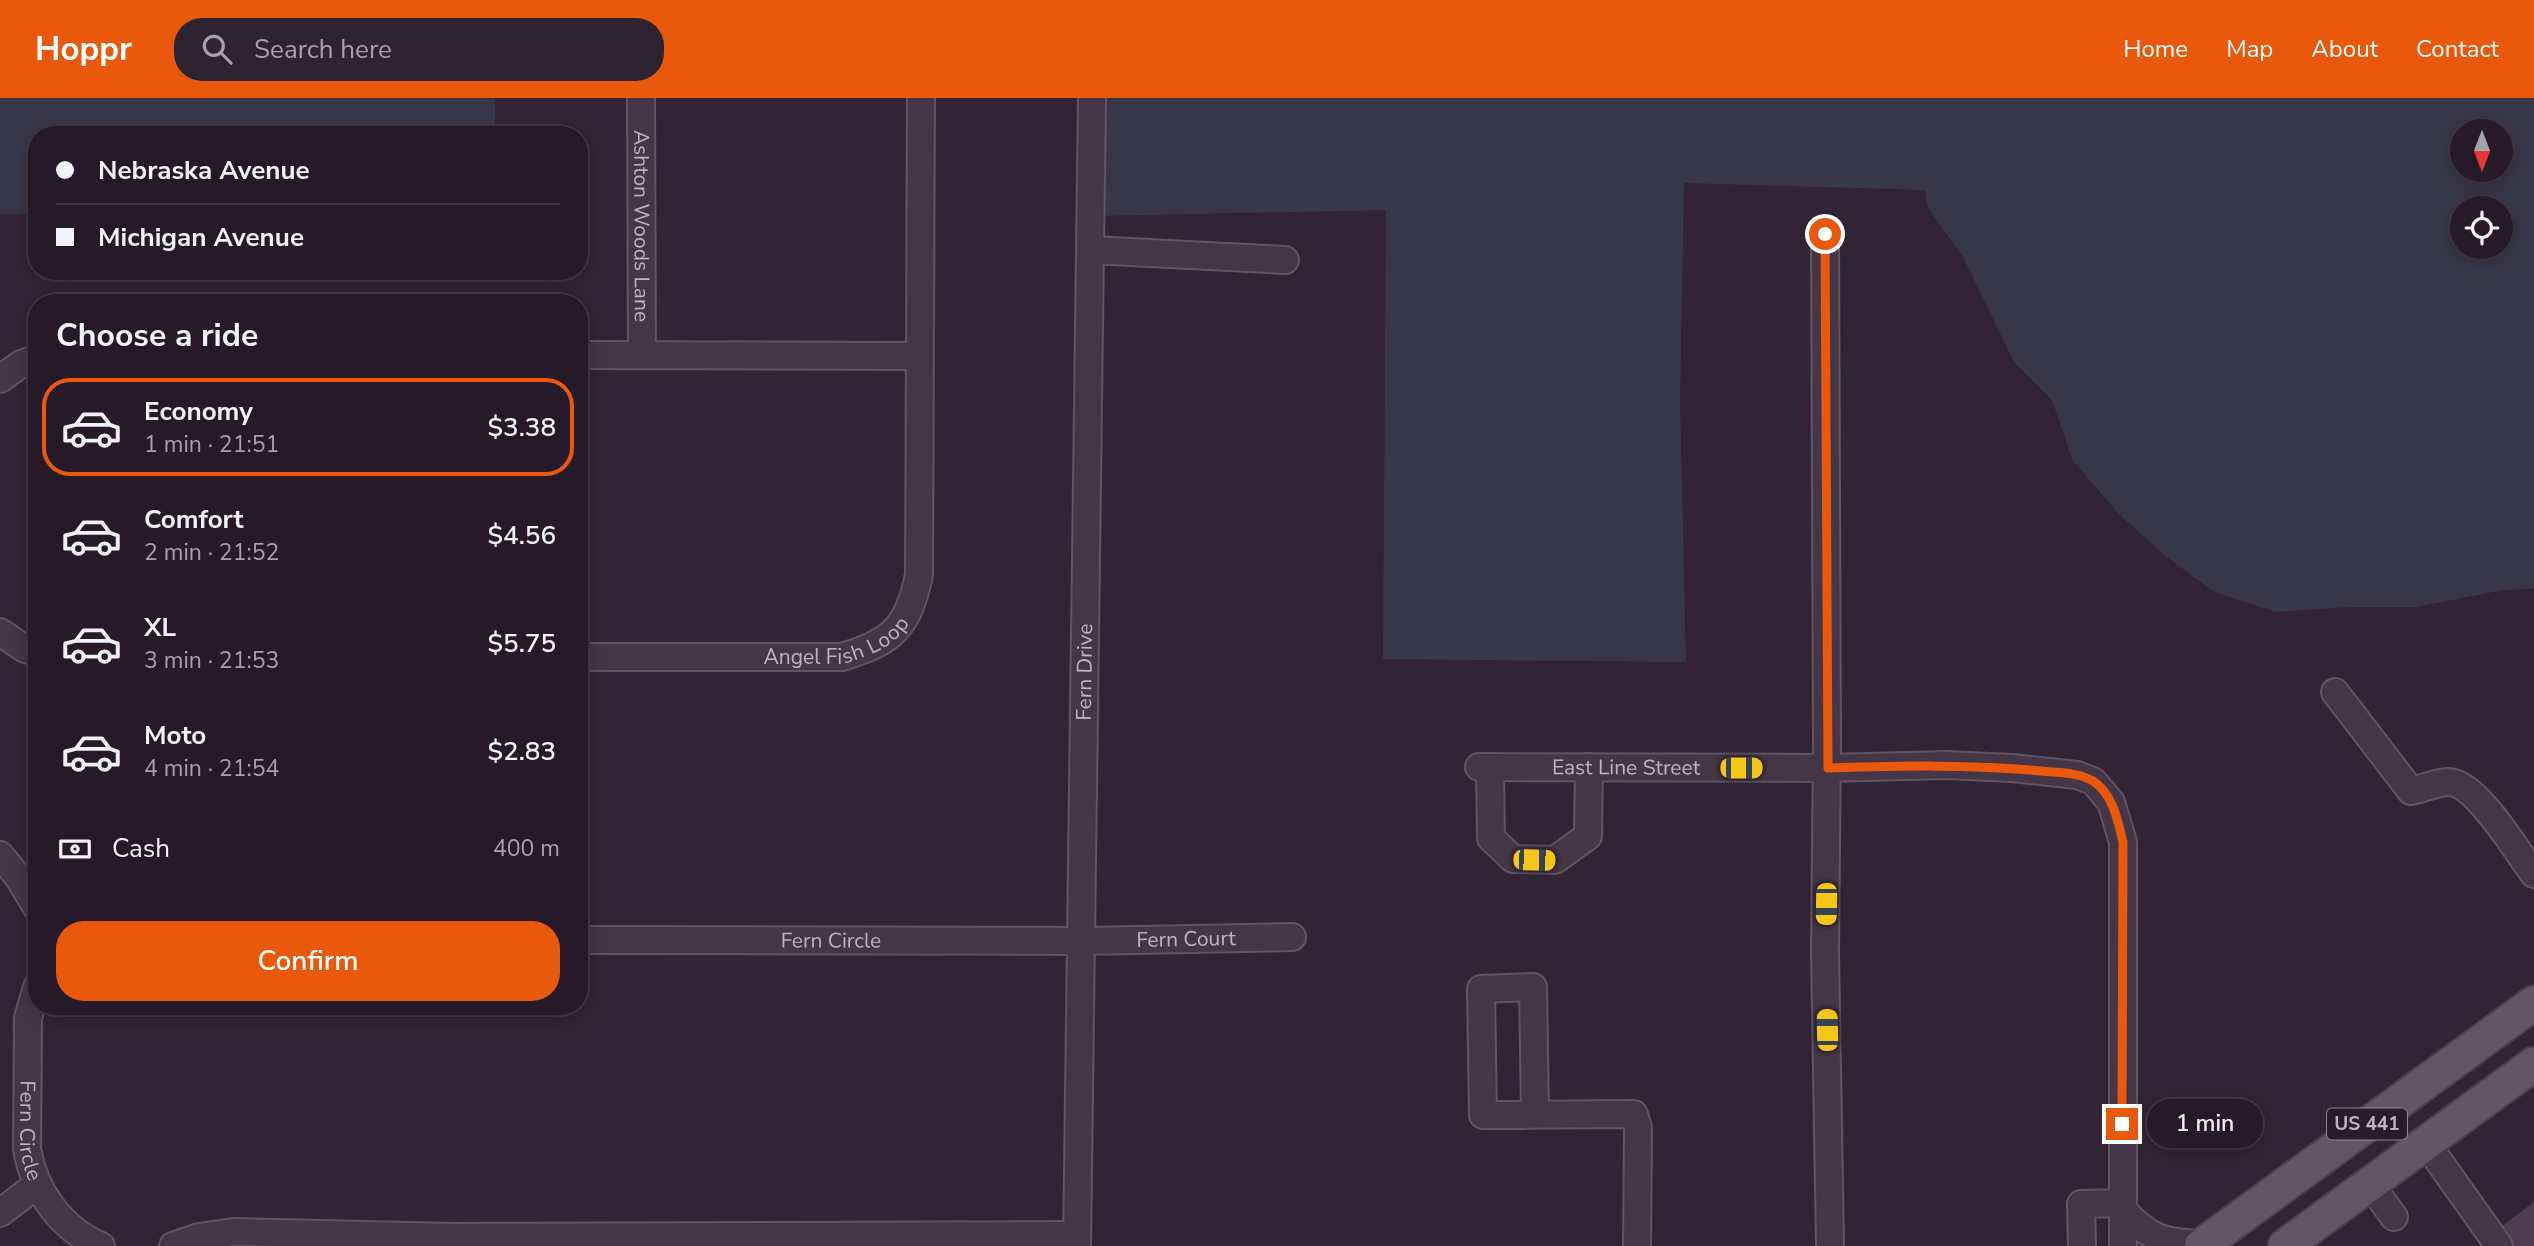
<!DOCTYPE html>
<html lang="en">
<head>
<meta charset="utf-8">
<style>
	:root { --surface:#261a28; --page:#2e2330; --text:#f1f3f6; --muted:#a4a1a8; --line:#423845; --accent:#ea580c }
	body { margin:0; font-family:"Nunito Sans",sans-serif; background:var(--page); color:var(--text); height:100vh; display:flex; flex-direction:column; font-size:26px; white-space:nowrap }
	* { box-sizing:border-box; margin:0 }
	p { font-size:23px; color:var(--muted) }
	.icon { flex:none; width:38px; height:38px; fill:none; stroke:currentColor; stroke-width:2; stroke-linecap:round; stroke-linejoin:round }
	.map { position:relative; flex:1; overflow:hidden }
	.panel { position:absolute; left:28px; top:196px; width:560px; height:721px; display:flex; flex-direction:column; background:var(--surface); border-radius:28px; box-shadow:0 4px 18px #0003,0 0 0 2px var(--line) }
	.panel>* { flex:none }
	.guide { position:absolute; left:28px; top:28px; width:560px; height:154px; border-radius:28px; box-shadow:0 4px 18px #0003,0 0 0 2px var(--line); display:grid; align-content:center; height:154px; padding:0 28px; background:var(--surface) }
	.needle { width:46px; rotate:180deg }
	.controls { position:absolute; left:2450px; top:21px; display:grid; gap:14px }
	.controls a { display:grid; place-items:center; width:63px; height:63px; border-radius:50%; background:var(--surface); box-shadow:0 4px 18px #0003,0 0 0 2px var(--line); font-size:35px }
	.end { position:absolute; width:32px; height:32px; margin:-16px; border:9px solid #ea580c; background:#fff; box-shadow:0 0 0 4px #fff }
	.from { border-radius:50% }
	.bubble { position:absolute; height:49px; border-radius:24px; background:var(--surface); box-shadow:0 4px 18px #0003,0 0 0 2px var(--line); font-size:23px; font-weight:600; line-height:49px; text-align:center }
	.car { position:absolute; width:21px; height:42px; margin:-21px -10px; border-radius:9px; box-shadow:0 0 5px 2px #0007; background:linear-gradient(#f5c518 24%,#345 0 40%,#f5c518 0 76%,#345 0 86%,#f5c518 0) }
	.guide b { display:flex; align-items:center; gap:24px; height:66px; font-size:26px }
	.guide b+b { border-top:2px solid var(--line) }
	.guide i { width:18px; height:18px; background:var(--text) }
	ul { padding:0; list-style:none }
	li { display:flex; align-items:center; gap:21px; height:98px; margin:0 14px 10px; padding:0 14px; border:4px solid transparent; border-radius:28px }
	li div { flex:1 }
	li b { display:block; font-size:26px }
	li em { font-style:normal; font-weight:600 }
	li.on { border-color:var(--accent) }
	li>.icon { width:63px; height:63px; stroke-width:1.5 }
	h2 { padding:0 28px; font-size:32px; line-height:84px }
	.pay { display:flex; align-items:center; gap:18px; height:77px; padding:0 28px; font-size:26px }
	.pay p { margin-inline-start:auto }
	.button { display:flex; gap:14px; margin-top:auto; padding:14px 28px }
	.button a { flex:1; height:80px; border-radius:28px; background:var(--accent); color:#fff; font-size:28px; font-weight:600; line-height:80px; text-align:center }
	header { display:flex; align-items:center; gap:42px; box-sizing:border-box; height:98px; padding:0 35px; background:var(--accent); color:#fff }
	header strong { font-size:33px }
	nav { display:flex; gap:38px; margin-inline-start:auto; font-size:24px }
	.search { width:490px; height:63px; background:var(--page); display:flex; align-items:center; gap:18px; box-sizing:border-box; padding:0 24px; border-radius:28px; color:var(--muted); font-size:26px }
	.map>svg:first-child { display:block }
</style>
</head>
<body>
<header>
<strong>Hoppr</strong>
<div class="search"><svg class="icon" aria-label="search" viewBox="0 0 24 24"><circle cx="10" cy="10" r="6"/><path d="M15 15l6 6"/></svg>Search here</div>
<nav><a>Home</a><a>Map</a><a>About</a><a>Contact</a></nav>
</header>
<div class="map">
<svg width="2534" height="1148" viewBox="0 0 2534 1148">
	<rect width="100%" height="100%" fill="#322336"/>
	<!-- green -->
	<path fill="#383749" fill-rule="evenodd" d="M0,0H495V37H37V117L0,116Z
		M1097,0H2534V491L2503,492L2416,509H2350L2276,514L2214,494L2164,457L2119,416L2073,363L2052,302L2014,264L1964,161L1927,108L1925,92L1684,85L1680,302L1686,564L1383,561L1386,112L1097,118ZM2462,33H2501V72H2462ZM2462,110H2501V149H2462Z"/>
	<!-- building -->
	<path fill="#4f3c53" d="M2534,1104V1148H2510L2498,1131Z"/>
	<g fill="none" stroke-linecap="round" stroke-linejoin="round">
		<defs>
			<g id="minor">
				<path id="s1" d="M641,0L642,257"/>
				<path d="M1825,136L1827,645L1825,854L1830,1148"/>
				<path d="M1091,152L1285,162"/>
				<path d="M579,257L920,258"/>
				<path d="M0,281L21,266L37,260"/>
				<path d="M0,534L25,551L37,554"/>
				<path id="s2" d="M579,559H842C893,544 908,529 919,477L921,0"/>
				<path d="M2335,594L2411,693C2423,691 2436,684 2449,684C2477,685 2517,754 2534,776"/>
				<path id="s3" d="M1479,669L1827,670L1946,667L2012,670L2077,677L2093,683L2111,704L2123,744V1148"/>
				<path d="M1490,669L1491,740L1513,761L1555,762L1588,738L1589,669"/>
				<path d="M0,757L19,780L37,810"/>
				<path id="s4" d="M579,842L1082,843L1292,839"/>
				<path id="s5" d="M37,889L28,920L27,1051C34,1093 61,1131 101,1148"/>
				<path d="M1535,1017L1533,889L1481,891L1483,1017L1634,1016L1638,1030L1637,1148"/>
				<path d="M2426,1045L2499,1148"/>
				<path d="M2370,1086L2394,1119"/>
				<path d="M2123,1112C2149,1141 2165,1145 2203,1146"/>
				<path d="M0,1115L26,1095L38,1089"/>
				<path d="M173,1148L199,1139L233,1134L455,1139L1077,1137"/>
				<path id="s6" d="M1077,1148L1092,0"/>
				<path d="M2082,1148L2081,1106L2123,1105"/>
			</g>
			<path id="major" d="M2201,1148L2534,905
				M2285,1148L2534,966"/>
		</defs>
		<!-- minor casing -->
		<use href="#minor" stroke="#615464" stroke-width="30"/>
		<!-- major casing -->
		<use href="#major" stroke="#4d3f50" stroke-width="37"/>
		<!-- minor -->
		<use href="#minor" stroke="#443646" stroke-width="26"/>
		<!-- major -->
		<use href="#major" stroke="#635466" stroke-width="33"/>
	</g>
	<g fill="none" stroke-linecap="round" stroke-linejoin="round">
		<!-- route -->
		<path stroke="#ea580c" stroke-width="9" d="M1825,136L1828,670C1899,668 1970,666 2041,673C2058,675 2078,674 2093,683C2113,696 2118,723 2123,744L2122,1026"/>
	</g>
	<g text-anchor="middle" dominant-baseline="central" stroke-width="5" stroke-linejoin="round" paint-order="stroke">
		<!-- shield labels -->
		<rect fill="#281c2b" stroke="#928495" stroke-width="2" x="2327" y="1010.5" width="80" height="31" rx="5"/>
		<g font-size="19" font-weight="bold" fill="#c0b1c3">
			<text x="2367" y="1026">US 441</text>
		</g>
		<!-- street labels -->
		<g font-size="21" fill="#c0b1c3" stroke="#281c2b">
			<text stroke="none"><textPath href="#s1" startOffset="128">Ashton Woods Lane</textPath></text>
			<text stroke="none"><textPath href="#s2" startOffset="261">Angel Fish Loop</textPath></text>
			<text stroke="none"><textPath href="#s6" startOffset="574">Fern Drive</textPath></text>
			<text stroke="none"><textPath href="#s3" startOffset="147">East Line Street</textPath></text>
			<text stroke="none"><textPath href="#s4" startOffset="607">Fern Court</textPath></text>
			<text stroke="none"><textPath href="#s4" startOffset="252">Fern Circle</textPath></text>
			<text stroke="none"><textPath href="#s5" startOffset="145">Fern Circle</textPath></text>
		</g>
	</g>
</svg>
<div class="controls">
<a><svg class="needle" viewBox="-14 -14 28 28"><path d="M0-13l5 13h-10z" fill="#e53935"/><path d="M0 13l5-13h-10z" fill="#a4a1a8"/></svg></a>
<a><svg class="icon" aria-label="locate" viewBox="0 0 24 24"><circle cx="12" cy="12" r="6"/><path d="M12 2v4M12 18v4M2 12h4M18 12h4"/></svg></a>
</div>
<i class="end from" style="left:1825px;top:136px"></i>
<i class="end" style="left:2122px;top:1026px"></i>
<div class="bubble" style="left:2147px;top:1001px;width:116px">1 min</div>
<i class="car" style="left:1741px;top:670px;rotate:90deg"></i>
<i class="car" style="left:1534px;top:762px;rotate:91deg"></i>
<i class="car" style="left:1826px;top:806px;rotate:181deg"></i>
<i class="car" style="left:1827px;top:932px;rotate:359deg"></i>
<div class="guide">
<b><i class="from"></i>Nebraska Avenue</b>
<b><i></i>Michigan Avenue</b>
</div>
<section class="panel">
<h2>Choose a ride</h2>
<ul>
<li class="on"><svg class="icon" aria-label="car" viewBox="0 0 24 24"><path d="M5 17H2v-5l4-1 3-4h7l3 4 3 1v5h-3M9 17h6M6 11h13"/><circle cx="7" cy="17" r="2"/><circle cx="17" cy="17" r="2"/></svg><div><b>Economy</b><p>1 min · 21:51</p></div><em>$3.38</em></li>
<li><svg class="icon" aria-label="car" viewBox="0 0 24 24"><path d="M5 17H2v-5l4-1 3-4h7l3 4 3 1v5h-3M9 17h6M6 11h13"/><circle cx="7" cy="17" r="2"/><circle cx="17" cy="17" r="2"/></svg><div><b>Comfort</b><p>2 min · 21:52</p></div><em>$4.56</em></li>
<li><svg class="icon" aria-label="car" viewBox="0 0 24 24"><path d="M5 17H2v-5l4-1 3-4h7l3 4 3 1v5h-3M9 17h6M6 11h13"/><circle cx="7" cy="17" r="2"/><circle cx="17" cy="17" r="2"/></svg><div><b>XL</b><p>3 min · 21:53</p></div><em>$5.75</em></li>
<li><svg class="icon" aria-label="car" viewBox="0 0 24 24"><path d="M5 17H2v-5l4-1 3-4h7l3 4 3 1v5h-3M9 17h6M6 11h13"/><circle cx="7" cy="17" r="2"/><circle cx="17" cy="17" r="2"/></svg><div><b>Moto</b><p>4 min · 21:54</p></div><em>$2.83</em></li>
</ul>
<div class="pay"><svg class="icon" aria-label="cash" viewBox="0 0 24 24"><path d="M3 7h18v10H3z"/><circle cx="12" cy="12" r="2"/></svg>Cash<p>400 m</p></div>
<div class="button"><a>Confirm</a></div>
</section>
</div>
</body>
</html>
